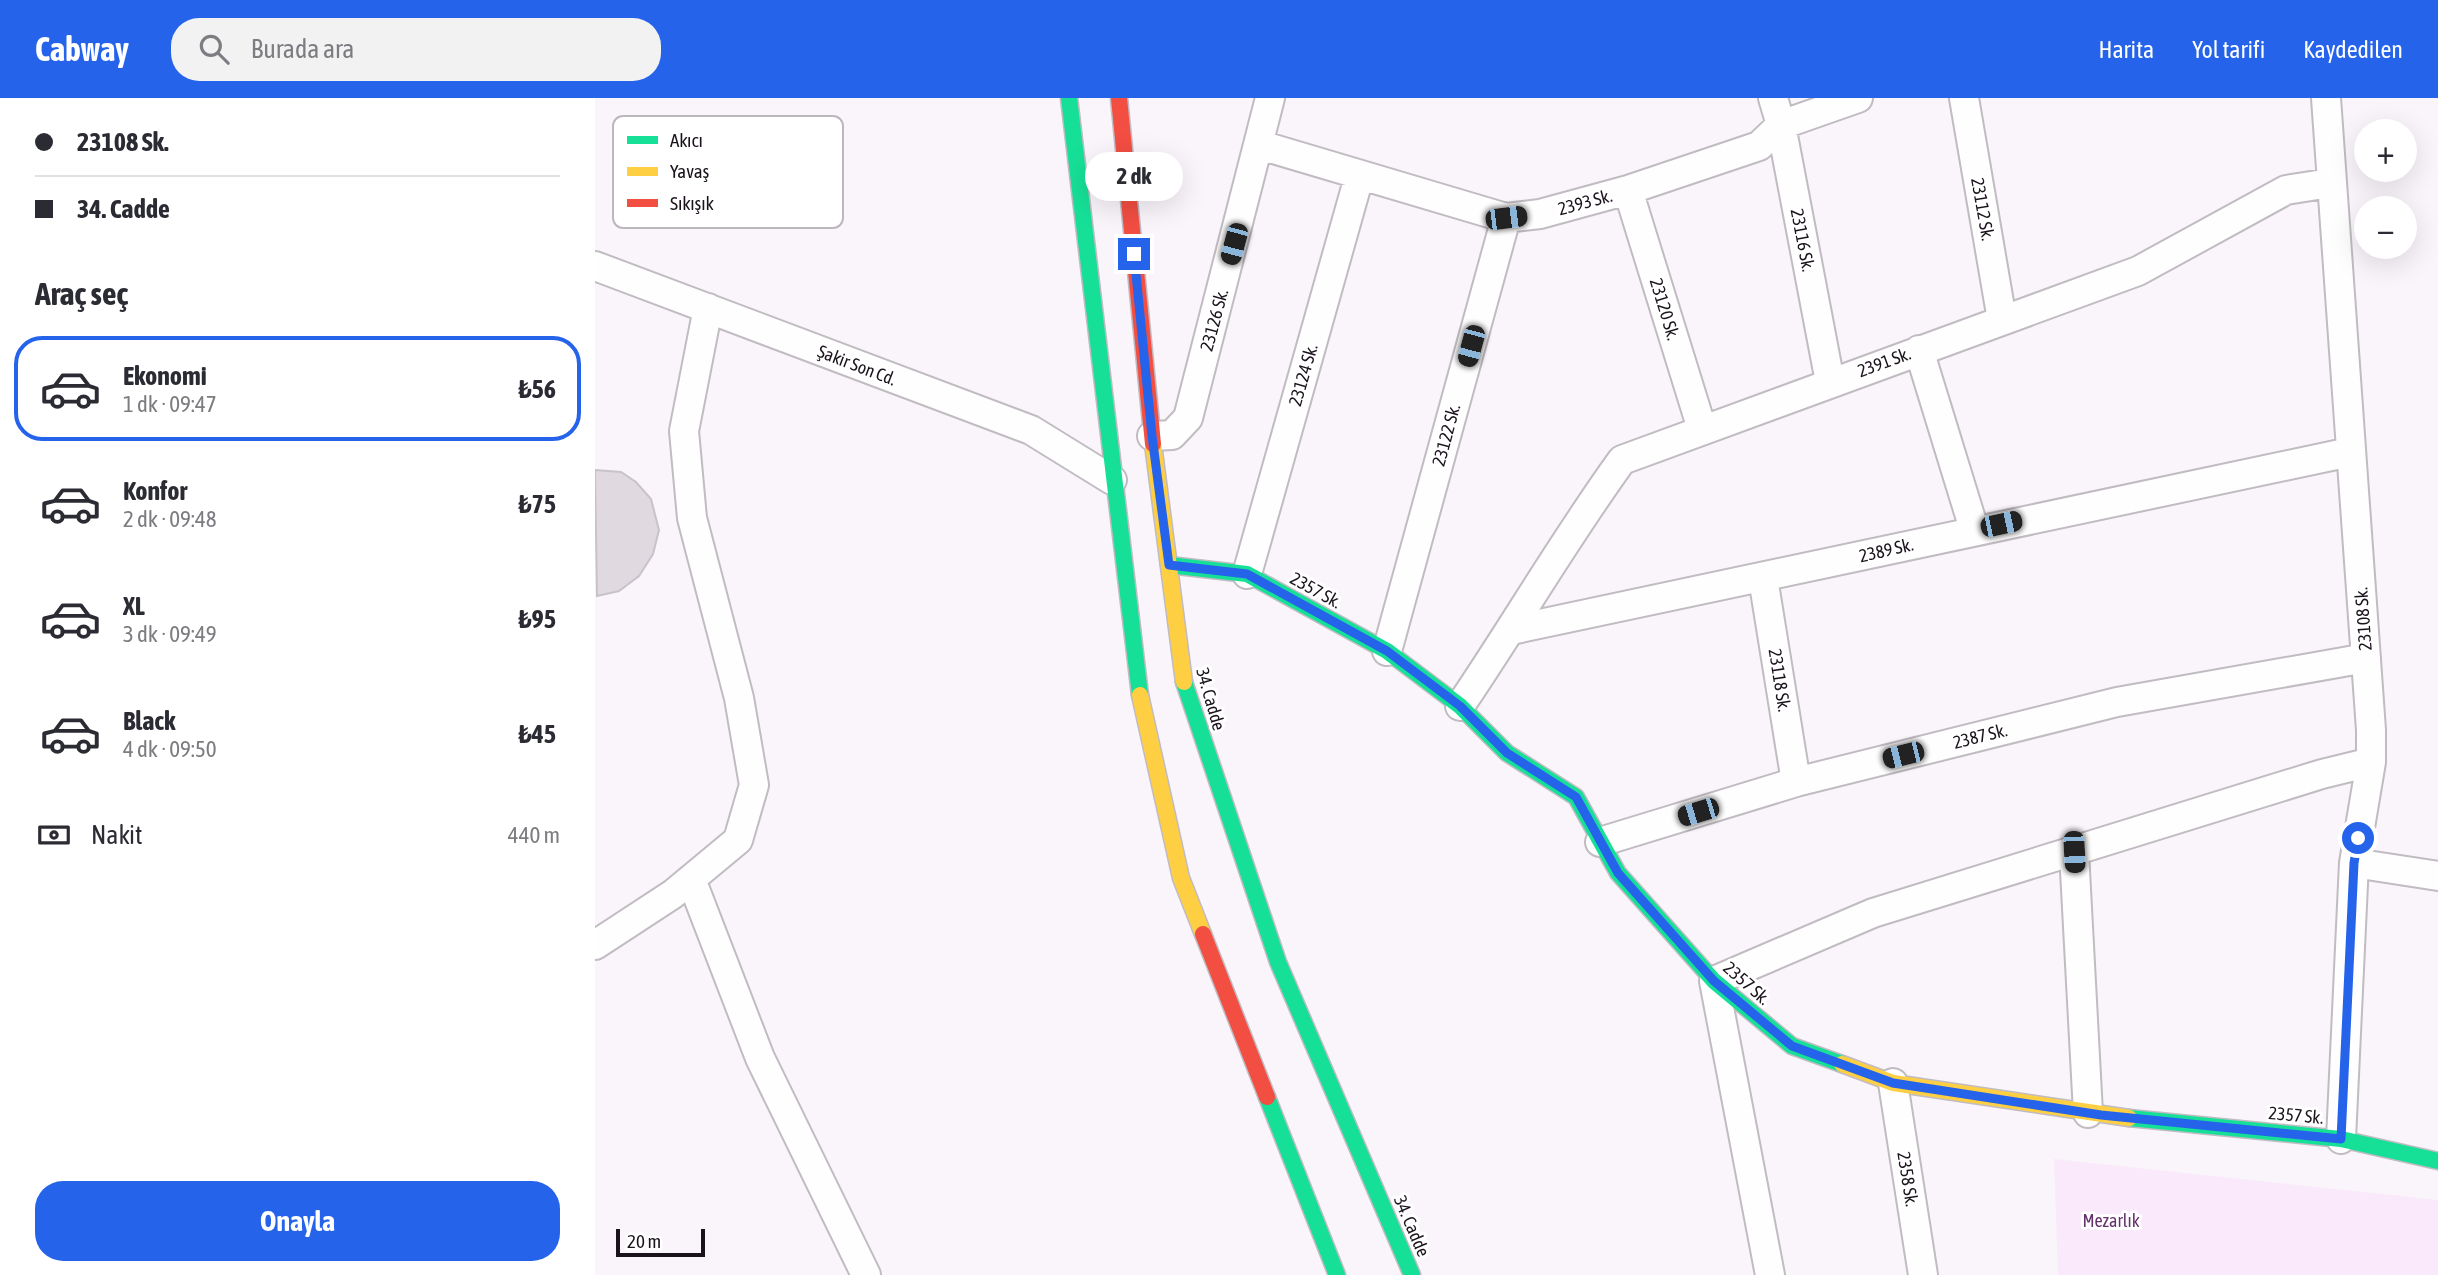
<!DOCTYPE html>
<html lang="tr">
<head>
<meta charset="utf-8">
<style>
	:root { --surface:#fff; --page:#f2f2f3; --text:#2b2b33; --muted:#7c7c81; --line:#e1e1e2; --accent:#2563eb }
	body { margin:0; font-family:"Asap Condensed",sans-serif; background:var(--page); color:var(--text); height:100vh; display:flex; flex-direction:column; font-size:26px; white-space:nowrap }
	* { box-sizing:border-box; margin:0 }
	p { font-size:23px; color:var(--muted) }
	.icon { flex:none; width:38px; height:38px; fill:none; stroke:currentColor; stroke-width:2; stroke-linecap:round; stroke-linejoin:round }
	.map { position:relative; flex:1; overflow:hidden }
	.sheet { display:flex; flex-direction:column; background:var(--surface); width:595px }
	.sheet>* { flex:none }
	.banner { display:grid; align-content:center; height:154px; padding:0 35px; background:var(--surface) }
	.fabs { position:absolute; left:1759px; top:21px; display:grid; gap:14px }
	.fabs a { display:grid; place-items:center; width:63px; height:63px; border-radius:50%; background:var(--surface); box-shadow:0 7px 28px #0002; font-size:35px }
	.scale { position:absolute; left:21px; bottom:18px; width:89px; box-sizing:border-box; padding-left:7px; border:4px solid #1b131c; border-top:0; font-size:19px; line-height:24px; white-space:nowrap; color:#1b131c; -webkit-text-stroke:5px #fff; paint-order:stroke }
	.end { position:absolute; width:32px; height:32px; margin:-16px; border:9px solid #2563eb; background:#fff; box-shadow:0 0 0 4px #fff }
	.from { border-radius:50% }
	.bubble { position:absolute; height:49px; border-radius:24px; background:var(--surface); box-shadow:0 7px 28px #0002; font-size:23px; font-weight:700; line-height:49px; text-align:center }
	.car { position:absolute; width:21px; height:42px; margin:-21px -10px; border-radius:9px; box-shadow:0 0 5px 2px #0007; background:linear-gradient(#222 24%,#8ab4d8 0 40%,#222 0 76%,#8ab4d8 0 86%,#222 0) }
	.banner b { display:flex; align-items:center; gap:24px; height:66px; font-size:26px }
	.banner b+b { border-top:2px solid var(--line) }
	.banner i { width:18px; height:18px; background:var(--text) }
	ul { padding:0; list-style:none }
	li { display:flex; align-items:center; gap:21px; height:105px; margin:0 14px 10px; padding:0 21px; border:4px solid transparent; border-radius:28px }
	li div { flex:1 }
	li b { display:block; font-size:26px }
	li em { font-style:normal; font-weight:700 }
	li.active { border-color:var(--accent) }
	li>.icon { width:63px; height:63px; stroke-width:1.5 }
	h2 { padding:0 35px; font-size:32px; line-height:84px }
	.pay { display:flex; align-items:center; gap:18px; height:77px; padding:0 35px; font-size:26px }
	.pay p { margin-inline-start:auto }
	.primary-button { display:flex; gap:14px; margin-top:auto; padding:14px 35px }
	.primary-button a { flex:1; height:80px; border-radius:28px; background:var(--accent); color:#fff; font-size:28px; font-weight:700; line-height:80px; text-align:center }
	header { display:flex; align-items:center; gap:42px; box-sizing:border-box; height:98px; padding:0 35px; background:var(--accent); color:#fff }
	header strong { font-size:33px }
	nav { display:flex; gap:38px; margin-inline-start:auto; font-size:24px }
	.search { width:490px; height:63px; background:var(--page); display:flex; align-items:center; gap:18px; box-sizing:border-box; padding:0 24px; border-radius:28px; color:var(--muted); font-size:26px }
	main { display:flex; flex:1; min-height:0 }
	.map>svg:first-child { display:block }
</style>
</head>
<body>
<header>
<strong>Cabway</strong>
<div class="search"><svg class="icon" aria-label="search" viewBox="0 0 24 24"><circle cx="10" cy="10" r="6"/><path d="M15 15l6 6"/></svg>Burada ara</div>
<nav><a>Harita</a><a>Yol tarifi</a><a>Kaydedilen</a></nav>
</header>
<main>
<section class="sheet">
<div class="banner">
<b><i class="from"></i>23108 Sk.</b>
<b><i></i>34. Cadde</b>
</div>
<h2>Araç seç</h2>
<ul>
<li class="active"><svg class="icon" aria-label="car" viewBox="0 0 24 24"><path d="M5 17H2v-5l4-1 3-4h7l3 4 3 1v5h-3M9 17h6M6 11h13"/><circle cx="7" cy="17" r="2"/><circle cx="17" cy="17" r="2"/></svg><div><b>Ekonomi</b><p>1 dk · 09:47</p></div><em>₺56</em></li>
<li><svg class="icon" aria-label="car" viewBox="0 0 24 24"><path d="M5 17H2v-5l4-1 3-4h7l3 4 3 1v5h-3M9 17h6M6 11h13"/><circle cx="7" cy="17" r="2"/><circle cx="17" cy="17" r="2"/></svg><div><b>Konfor</b><p>2 dk · 09:48</p></div><em>₺75</em></li>
<li><svg class="icon" aria-label="car" viewBox="0 0 24 24"><path d="M5 17H2v-5l4-1 3-4h7l3 4 3 1v5h-3M9 17h6M6 11h13"/><circle cx="7" cy="17" r="2"/><circle cx="17" cy="17" r="2"/></svg><div><b>XL</b><p>3 dk · 09:49</p></div><em>₺95</em></li>
<li><svg class="icon" aria-label="car" viewBox="0 0 24 24"><path d="M5 17H2v-5l4-1 3-4h7l3 4 3 1v5h-3M9 17h6M6 11h13"/><circle cx="7" cy="17" r="2"/><circle cx="17" cy="17" r="2"/></svg><div><b>Black</b><p>4 dk · 09:50</p></div><em>₺45</em></li>
</ul>
<div class="pay"><svg class="icon" aria-label="cash" viewBox="0 0 24 24"><path d="M3 7h18v10H3z"/><circle cx="12" cy="12" r="2"/></svg>Nakit<p>440 m</p></div>
<div class="primary-button"><a>Onayla</a></div>
</section>
<div class="map">
<svg width="1843" height="1177" viewBox="0 0 1843 1177">
	<rect width="100%" height="100%" fill="#faf5fb"/>
	<!-- green -->
	<path fill="#f9e9fb" d="M1459,1061L1843,1102V1177H1463Z"/>
	<!-- building -->
	<path fill="#e0d9e0" stroke="#c8c2ca" stroke-width="2" d="M0,372L26,374L41,384L56,401L64,432L58,456L44,478L24,493L2,498Z"/>
	<g fill="none" stroke-linecap="round" stroke-linejoin="round">
		<defs>
			<path id="street" d="M1178,0L1186,27L1235,284
				M1369,0L1407,222
				M1731,0L1776,632V664L1759,765L1746,1041
				M665,47L911,120L945,116L1033,92L1164,48L1186,27L1263,0
				M1033,92L1107,331
				M0,168L436,332L517,382
				M1324,252L1379,431
				M557,338L577,337L593,320L675,0
				M652,476L764,79
				M1168,480L1201,684
				M916,532L1755,354
				M792,553L911,120
				M865,608C920,527 969,442 1027,362L1543,173L1691,92L1735,85
				M1005,744L1201,684L1522,604L1771,560
				M1479,754L1493,1015
				M1759,765L1843,778
				M96,781L165,960L271,1177
				M0,847L78,796L143,742L159,687L144,600L97,420L89,333L113,210
				M1298,985L1328,1177
				M1175,1177L1119,883L1278,815L1727,676L1776,664"/>
			<path id="fast" d="M474,0L545,597
				M574,467L652,476L792,553L865,608L912,655L981,699L1023,775L1119,883L1197,948L1247,966
				M589,584L683,864L817,1177
				M672,999L742,1177
				M1534,1020L1746,1041L1843,1063"/>
			<path id="slow" d="M558,346L589,584
				M545,597L586,780L608,836
				M1247,966L1298,985L1534,1020"/>
			<path id="jam" d="M524,0L558,346
				M608,836L672,999"/>
		</defs>
		<!-- street casing -->
		<use href="#street" stroke="#c1bbc2" stroke-width="32"/>
		<!-- fast casing -->
		<use href="#fast" stroke="#c1bbc2" stroke-width="19"/>
		<!-- slow casing -->
		<use href="#slow" stroke="#c1bbc2" stroke-width="19"/>
		<!-- jam casing -->
		<use href="#jam" stroke="#c1bbc2" stroke-width="19"/>
		<!-- street -->
		<use href="#street" stroke="#fefefe" stroke-width="28"/>
		<!-- fast -->
		<use href="#fast" stroke="#16e098" stroke-width="16"/>
		<!-- slow -->
		<use href="#slow" stroke="#ffcf43" stroke-width="16"/>
		<!-- jam -->
		<use href="#jam" stroke="#f24e42" stroke-width="16"/>
	</g>
	<g fill="none" stroke-linecap="round" stroke-linejoin="round">
		<!-- route -->
		<path stroke="#2563eb" stroke-width="9" d="M539,156L557,338L574,467L652,476L792,553L865,608L912,655L981,699L1023,775L1119,883L1197,948L1298,985L1506,1017L1746,1041L1759,765L1763,740"/>
	</g>
	<g text-anchor="middle" dominant-baseline="central" stroke-width="6" stroke-linejoin="round" paint-order="stroke">
		<!-- street labels -->
		<g font-size="18" fill="#1b131c" stroke="#fff">
			<text transform="translate(990 104) rotate(-15)">2393 Sk.</text>
			<text transform="translate(1388 111) rotate(80)">23112 Sk.</text>
			<text transform="translate(1208 142) rotate(79)">23116 Sk.</text>
			<text transform="translate(1070 211) rotate(73)">23120 Sk.</text>
			<text transform="translate(619 222) rotate(-75)">23126 Sk.</text>
			<text transform="translate(1289 264) rotate(-20)">2391 Sk.</text>
			<text transform="translate(262 267) rotate(21)">Şakir Son Cd.</text>
			<text transform="translate(708 277) rotate(-74)">23124 Sk.</text>
			<text transform="translate(851 337) rotate(-75)">23122 Sk.</text>
			<text transform="translate(1291 452) rotate(-13)">2389 Sk.</text>
			<text transform="translate(721 492) rotate(29)">2357 Sk.</text>
			<text transform="translate(1768 521) rotate(-94)">23108 Sk.</text>
			<text transform="translate(1185 582) rotate(81)">23118 Sk.</text>
			<text transform="translate(616 601) rotate(74)">34. Cadde</text>
			<text transform="translate(1385 638) rotate(-14)">2387 Sk.</text>
			<text transform="translate(1152 885) rotate(41)">2357 Sk.</text>
			<text transform="translate(1701 1017) rotate(5)">2357 Sk.</text>
			<text transform="translate(1313 1081) rotate(81)">2358 Sk.</text>
			<text transform="translate(817 1128) rotate(67)">34. Cadde</text>
		</g>
		<!-- park labels -->
		<g font-size="18" fill="#65326b" stroke="#fff">
			<text x="1516" y="1122">Mezarlık</text>
		</g>
	</g>
	<!-- legend -->
	<rect x="18" y="18" width="230" height="112" rx="10" fill="#fff" stroke="#bbb8bb" stroke-width="2"/>
	<rect x="32" y="38" width="31" height="8" fill="#16e098"/>
	<rect x="32" y="69" width="31" height="9" fill="#ffcf43"/>
	<rect x="32" y="101" width="31" height="8" fill="#f24e42"/>
	<g font-size="19" fill="#1b131c">
		<text x="75" y="49">Akıcı</text>
		<text x="75" y="80">Yavaş</text>
		<text x="75" y="112">Sıkışık</text>
	</g>
</svg>
<div class="fabs">
<a>+</a>
<a>−</a>
</div>
<div class="scale">20 m</div>
<i class="end from" style="left:1763px;top:740px"></i>
<i class="end" style="left:539px;top:156px"></i>
<div class="bubble" style="left:490px;top:54px;width:98px">2 dk</div>
<i class="car" style="left:911px;top:120px;rotate:83deg"></i>
<i class="car" style="left:639px;top:146px;rotate:195deg"></i>
<i class="car" style="left:876px;top:248px;rotate:195deg"></i>
<i class="car" style="left:1406px;top:426px;rotate:78deg"></i>
<i class="car" style="left:1308px;top:657px;rotate:256deg"></i>
<i class="car" style="left:1103px;top:714px;rotate:253deg"></i>
<i class="car" style="left:1479px;top:754px;rotate:177deg"></i>
</div>
</main>
</body>
</html>
